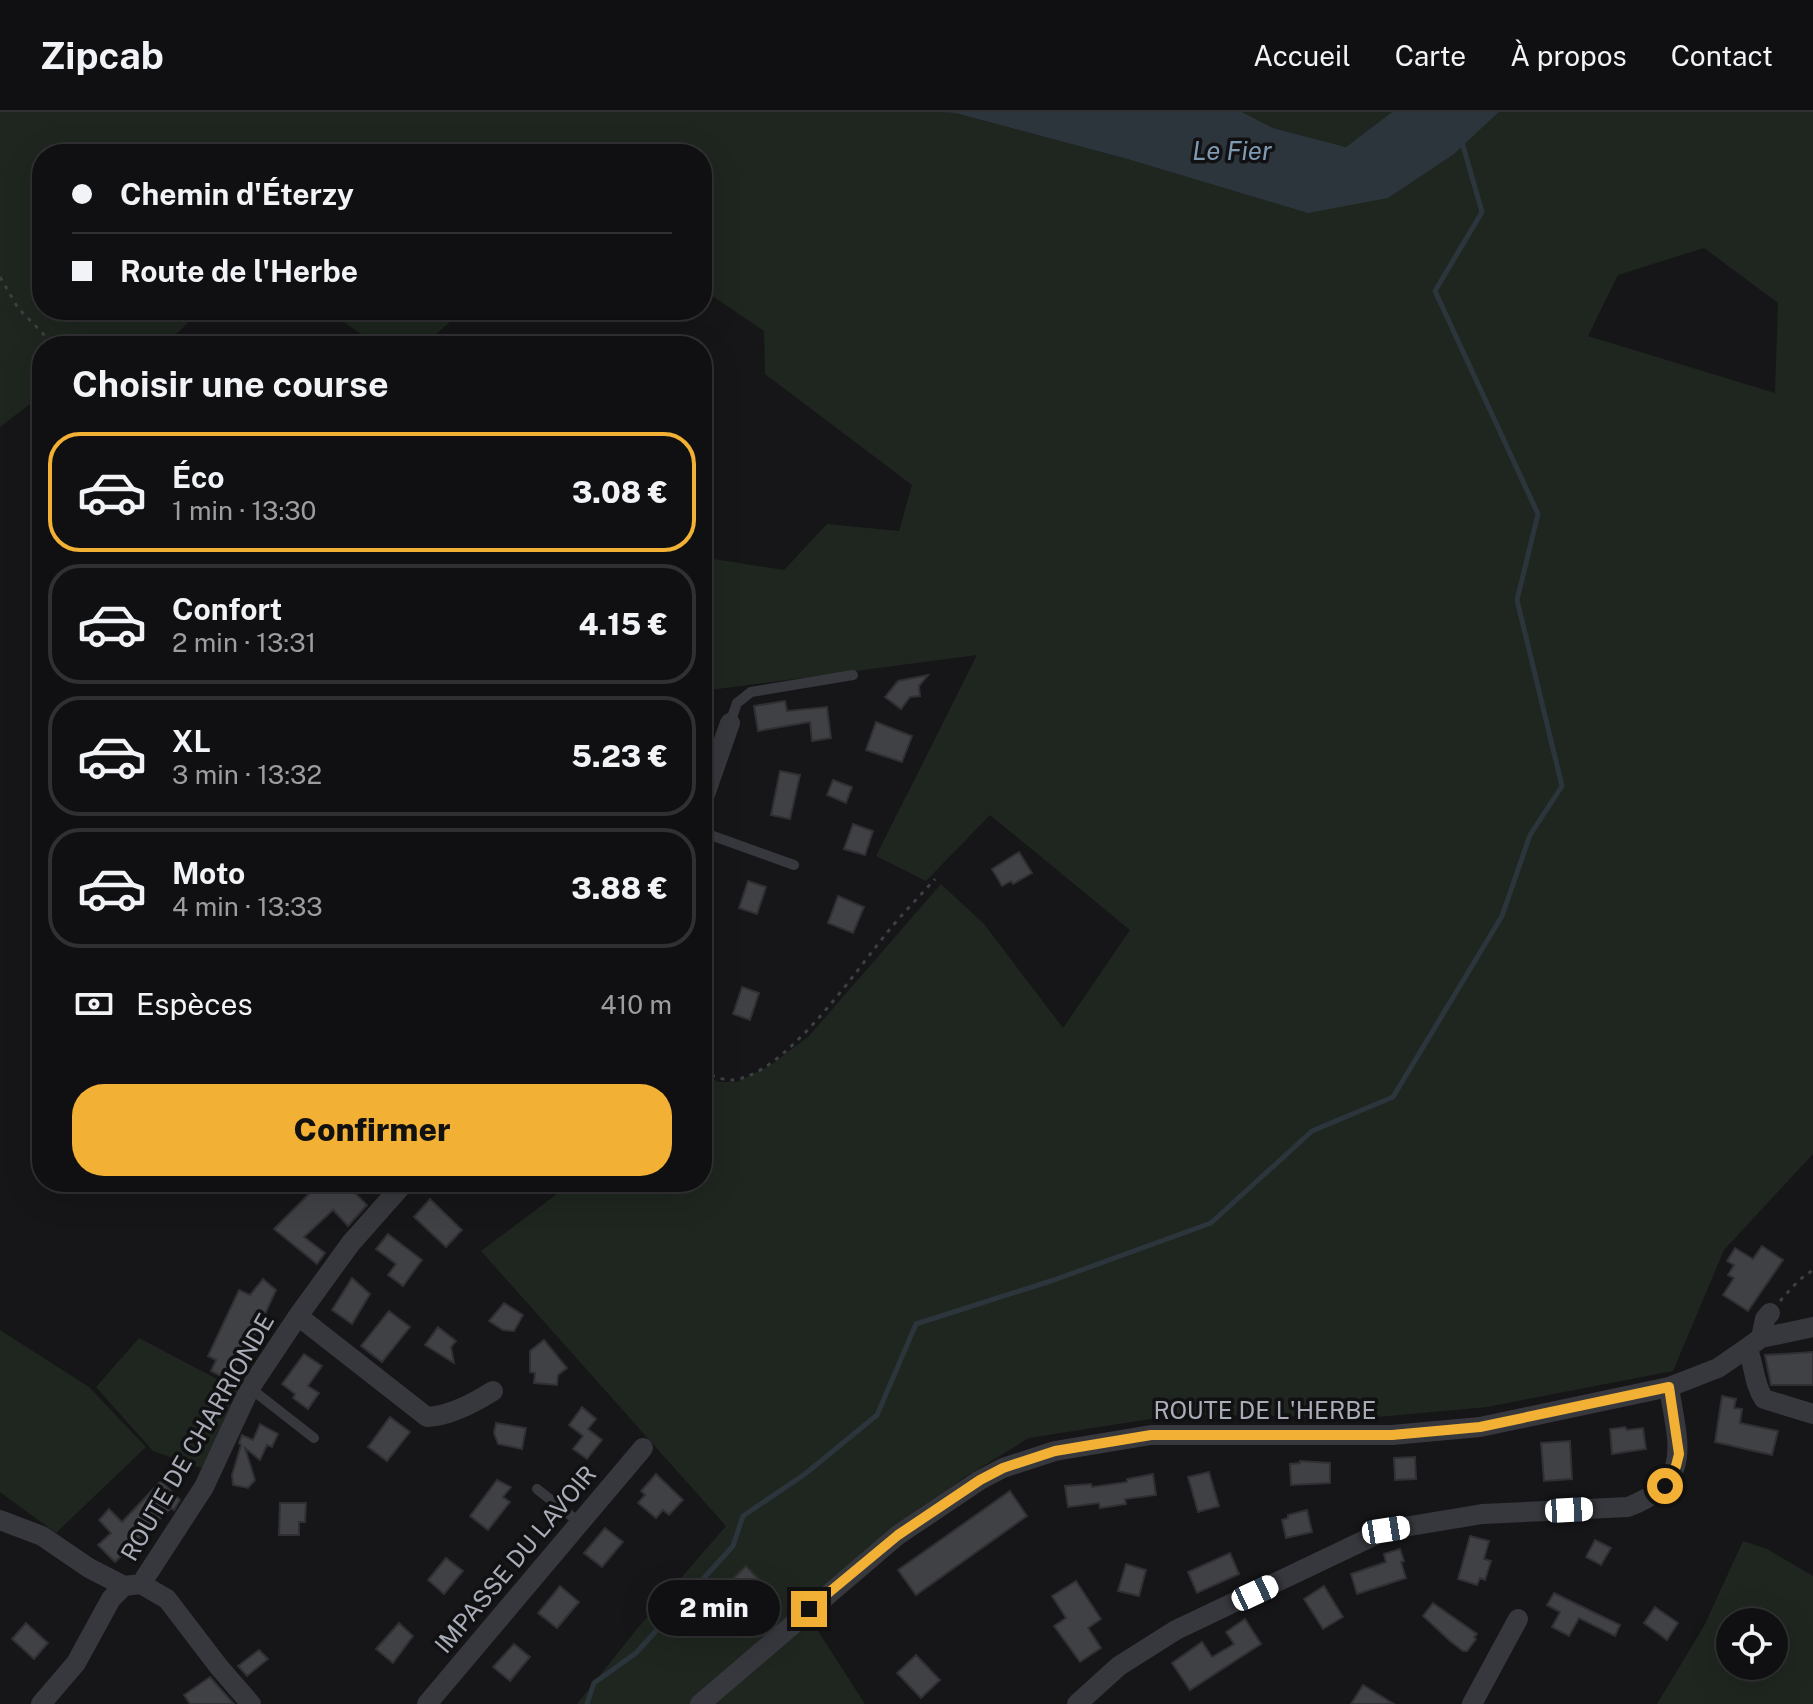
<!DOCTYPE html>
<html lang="fr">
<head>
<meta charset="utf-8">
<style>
	:root { --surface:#101012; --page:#1e1e20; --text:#f1f3f6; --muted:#9c9d9f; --line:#303032; --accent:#f2b134 }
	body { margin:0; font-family:"Public Sans",sans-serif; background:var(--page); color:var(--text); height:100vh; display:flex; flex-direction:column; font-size:30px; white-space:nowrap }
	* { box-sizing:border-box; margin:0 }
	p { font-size:26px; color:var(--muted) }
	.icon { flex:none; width:44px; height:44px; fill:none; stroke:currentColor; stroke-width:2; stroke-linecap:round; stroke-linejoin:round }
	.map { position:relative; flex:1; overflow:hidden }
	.panel { position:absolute; left:32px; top:224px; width:680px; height:856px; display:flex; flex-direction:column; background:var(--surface); border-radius:32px; box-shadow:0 8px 32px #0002,0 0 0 2px var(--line) }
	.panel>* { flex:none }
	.hud { position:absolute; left:32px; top:32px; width:680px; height:176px; border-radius:32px; box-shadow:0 8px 32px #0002,0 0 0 2px var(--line); display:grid; align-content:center; height:176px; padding:0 40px; background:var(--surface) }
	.fabs { position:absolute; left:1716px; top:1496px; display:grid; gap:16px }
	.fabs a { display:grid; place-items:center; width:72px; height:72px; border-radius:50%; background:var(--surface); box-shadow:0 8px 32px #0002,0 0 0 2px var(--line); font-size:40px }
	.end { position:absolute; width:36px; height:36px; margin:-18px; border:10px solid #f2b134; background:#111; box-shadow:0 0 0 4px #111 }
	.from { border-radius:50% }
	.bubble { position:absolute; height:56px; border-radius:28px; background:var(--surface); box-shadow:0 8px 32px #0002,0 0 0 2px var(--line); font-size:26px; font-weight:800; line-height:56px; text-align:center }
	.car { position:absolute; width:24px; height:48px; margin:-24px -12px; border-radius:10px; box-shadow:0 0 6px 2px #0007; background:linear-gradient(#fff 24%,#345 0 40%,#fff 0 76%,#345 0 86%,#fff 0) }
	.hud b { display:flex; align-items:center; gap:28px; height:76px; font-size:30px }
	.hud b+b { border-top:2px solid var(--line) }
	.hud i { width:20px; height:20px; background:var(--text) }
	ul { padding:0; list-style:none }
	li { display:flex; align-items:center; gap:24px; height:120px; margin:0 16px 12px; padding:0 24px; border:4px solid var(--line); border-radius:32px }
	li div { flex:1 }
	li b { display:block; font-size:30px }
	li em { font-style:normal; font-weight:800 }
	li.on { border-color:var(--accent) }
	li>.icon { width:72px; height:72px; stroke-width:1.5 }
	h2 { padding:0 40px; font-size:36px; line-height:96px }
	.pay { display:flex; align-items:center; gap:20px; height:88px; padding:0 40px; font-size:30px }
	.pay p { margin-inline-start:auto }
	.primary-button { display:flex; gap:16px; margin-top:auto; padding:16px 40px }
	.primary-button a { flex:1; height:92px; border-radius:32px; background:var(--accent); color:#111; font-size:32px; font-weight:800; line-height:92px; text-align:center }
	header { display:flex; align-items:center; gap:48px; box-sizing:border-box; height:112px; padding:0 40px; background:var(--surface); border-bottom:2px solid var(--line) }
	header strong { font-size:38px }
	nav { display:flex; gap:44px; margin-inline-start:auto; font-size:28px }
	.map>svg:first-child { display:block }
</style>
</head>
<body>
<header>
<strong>Zipcab</strong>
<nav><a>Accueil</a><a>Carte</a><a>À propos</a><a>Contact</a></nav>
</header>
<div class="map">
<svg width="1813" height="1592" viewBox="0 0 1813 1592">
	<rect width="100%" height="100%" fill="#161618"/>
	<!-- green -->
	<path fill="#1e261f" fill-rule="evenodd" d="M0,0H936L955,1L1131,48L1454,42L1499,0H1813V1042L1724,1138L1673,1259L1487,1295L1377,1305L1176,1303L1029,1326L962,1367L800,1491L865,1592H577L636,1518L726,1414L481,1139L573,1070H702V963L719,970H737L771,953L809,924L941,772L984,812L1063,916L1130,818L990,703L926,769L876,744L977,543L702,579V467L707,446L784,458L827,412L899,419L912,373L765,262L764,219L702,177V42H42V198H202L163,234H42V283L0,315ZM1704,136L1778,191L1775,281L1588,224L1618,163Z
		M1242,0H1392L1346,35L1273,16Z
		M326,198H458L456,205L422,234H379Z
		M0,1218L89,1275L146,1335L56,1421L0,1380Z
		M139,1226L238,1278L204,1357L153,1339L96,1275Z
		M1743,1429L1767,1437L1813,1464V1592H1657L1704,1514ZM1730,1510H1774V1554H1730Z"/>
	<!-- water -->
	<path fill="#2c353c" d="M936,0H1242L1273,16L1346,35L1392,0H1499L1454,42L1388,86L1308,101L1131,48L955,1Z"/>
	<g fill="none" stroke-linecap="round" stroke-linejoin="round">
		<!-- stream -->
		<path stroke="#2c353c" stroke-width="5" d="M587,1592L594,1571L636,1541L733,1434L743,1404L805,1362L877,1303L916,1212L1054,1168L1211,1111L1312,1019L1393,985L1502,804L1530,723L1562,674L1517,488L1538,402L1435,179L1482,100L1462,30"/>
	</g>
	<!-- building -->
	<path fill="#404145" stroke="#303034" stroke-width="2" d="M928,563L919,574L920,584L910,585L901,597L885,585L898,569Z
		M785,589L787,599L827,595L831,626L812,629L810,610L758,619L754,594Z
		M876,610L912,624L902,650L866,638Z
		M780,659L800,663L790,707L771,703Z
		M833,668L852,675L846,691L827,683Z
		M853,712L873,719L865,743L844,737Z
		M1019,740L1032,761L1013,772L1011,769L1002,774L992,757Z
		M748,769L766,775L757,802L739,796Z
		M838,784L864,795L853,821L828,811Z
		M742,875L759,881L750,908L733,902Z
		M304,1070H344L367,1093L348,1114L333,1098L304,1125L325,1141L317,1152L274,1117L313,1078Z
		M430,1087L462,1118L446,1135L414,1105Z
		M388,1122L422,1148L403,1174L388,1163L396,1152L376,1137Z
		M1762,1134L1783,1148L1748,1199L1723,1183L1734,1166L1728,1163L1734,1153L1727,1149L1735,1136L1753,1147Z
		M352,1166L370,1182L352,1212L332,1198Z
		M263,1167L276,1178L250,1235L245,1233L229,1268L211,1259L216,1248L208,1244L239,1178L250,1183Z
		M504,1191L523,1203L514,1219L503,1218L489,1209Z
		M389,1199L410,1215L382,1250L361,1234Z
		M438,1215L456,1229L451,1235L454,1251L425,1233Z
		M544,1228L567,1256L558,1263L557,1273L534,1271L535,1261L530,1260V1239Z
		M1813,1240V1273H1771L1765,1243Z
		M304,1242L322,1254L308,1274L319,1281L308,1297L293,1286L295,1282L282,1272Z
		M1722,1284L1736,1287L1734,1296L1742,1297L1740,1311L1778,1319L1772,1343L1715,1330Z
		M582,1295L596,1307L588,1317L602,1328L587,1347L573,1337L583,1324L569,1313Z
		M390,1305L410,1320L387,1349L368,1335Z
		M496,1311L526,1316L522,1337L498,1332L494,1321Z
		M260,1312L278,1322L272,1335L267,1333L260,1348L245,1336L255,1368L248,1376L233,1373L232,1363L241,1333L239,1331L242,1323L253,1328Z
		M1625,1315L1627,1318L1643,1316L1646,1337L1612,1342L1610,1317Z
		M1570,1329L1572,1367L1544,1369L1541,1331Z
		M1415,1345L1416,1367L1395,1368L1394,1346Z
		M1300,1349L1330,1351V1371L1291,1373L1290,1352L1300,1351Z
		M1209,1360L1219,1394L1198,1400L1188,1365Z
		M656,1362L683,1388L669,1403L663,1398L656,1406L638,1391L645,1383L641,1379Z
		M1153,1362L1156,1383L1125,1387L1126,1392L1100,1396L1099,1391L1068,1395L1065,1374L1091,1372L1092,1375L1127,1370V1367Z
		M497,1368L511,1375L503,1385L510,1390L488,1418L470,1404Z
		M161,1369L180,1388L174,1398L171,1396L115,1450L98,1433L111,1421L99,1408L109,1397L122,1410Z
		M1010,1379L1027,1404L916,1483L898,1458Z
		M280,1391H306L305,1410H299V1423H279Z
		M1307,1398L1312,1420L1286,1426L1282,1408L1288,1406V1403Z
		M605,1416L623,1430L602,1455L584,1441Z
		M1470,1424L1489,1429L1484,1447L1491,1449L1485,1468L1480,1466L1477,1473L1458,1467Z
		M1595,1428L1611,1436L1601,1453L1586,1445Z
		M1400,1437L1404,1449L1401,1450L1406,1466L1357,1482L1351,1462L1386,1450L1384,1442Z
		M1230,1441L1239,1462L1197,1481L1188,1460Z
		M446,1446L463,1459L444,1482L428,1468Z
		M1126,1452L1146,1458L1139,1484L1118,1479Z
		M746,1454L769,1478L725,1521L702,1497Z
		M1076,1469L1101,1507L1088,1516L1101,1536L1080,1550L1054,1514L1066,1506L1052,1484Z
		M560,1474L579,1490L557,1516L538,1501Z
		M1324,1474L1343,1505L1323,1517L1304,1487Z
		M1554,1481L1620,1513L1615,1524L1579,1506L1569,1524L1552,1515L1560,1500L1547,1493Z
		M1433,1491L1477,1522L1474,1525L1476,1527L1467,1539H1463L1450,1529L1423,1504Z
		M1655,1495L1678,1511L1667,1528L1644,1511Z
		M1245,1507L1261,1532L1190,1578L1172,1551L1202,1530L1212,1545L1234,1532L1226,1520Z
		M26,1511L48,1531L34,1547L12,1527Z
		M399,1511L413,1524L393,1551L376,1537Z
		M514,1532L530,1545L510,1569L493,1555Z
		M259,1538L268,1547L247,1564L238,1554Z
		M916,1543L940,1568L921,1586L897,1561Z
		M210,1565L234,1592H190L184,1583Z
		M1363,1573L1394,1592H1351Z"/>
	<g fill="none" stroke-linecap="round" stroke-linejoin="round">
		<!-- path -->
		<path stroke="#3d3f44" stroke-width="3" stroke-dasharray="4 6" stroke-linecap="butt" d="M0,165L18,196L55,234
			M702,959C710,963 722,968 731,968C783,966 855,860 886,822C901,803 919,785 935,767
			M1780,1189L1799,1168L1813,1158"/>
		<!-- service -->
		<path stroke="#37383d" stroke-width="10" d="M730,611L737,591L751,580L853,563
			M702,720L794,753
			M250,1276L314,1326
			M537,1377L580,1411"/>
		<!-- minor -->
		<path stroke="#37383d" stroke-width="20" d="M702,691L730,611
			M298,1204L427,1305C450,1304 474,1291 493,1279
			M1761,1226L1765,1207L1770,1201
			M1747,1236L1761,1226L1813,1215
			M0,1408L42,1424L89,1456L124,1474
			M141,1472L204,1375L250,1276L298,1204L351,1131L405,1070
			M41,1592L76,1551L111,1487L124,1474L141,1472L167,1487L219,1555L251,1592
			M427,1592L643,1336
			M700,1592L898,1423L980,1368L1003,1356L1055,1339L1151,1323H1392L1480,1315L1669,1275L1718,1256L1747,1236C1755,1253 1753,1271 1764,1287L1813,1302
			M1077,1592L1119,1554L1176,1518L1386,1418L1482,1402L1628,1395C1694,1370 1678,1333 1669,1275
			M1472,1592L1518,1507"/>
	</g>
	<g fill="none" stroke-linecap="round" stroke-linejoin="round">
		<!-- route -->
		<path stroke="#f2b134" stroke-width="10" d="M809,1497L898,1423L980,1368L1003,1356L1055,1339L1151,1323H1392L1480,1315L1669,1275L1679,1342L1676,1354L1665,1374"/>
	</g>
	<g text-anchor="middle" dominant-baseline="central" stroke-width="7" stroke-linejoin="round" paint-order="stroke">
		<!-- street labels -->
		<g font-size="24" fill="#a8adb8" stroke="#111113">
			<text x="1265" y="1298">ROUTE DE L'HERBE</text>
			<text transform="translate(197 1325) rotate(-60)">ROUTE DE CHARRIONDE</text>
			<text transform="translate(515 1447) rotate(-50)">IMPASSE DU LAVOIR</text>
		</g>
		<!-- water labels -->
		<g font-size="26" font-style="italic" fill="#7f9bb3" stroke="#111113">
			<text x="1232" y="38">Le Fier</text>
		</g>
	</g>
</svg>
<div class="fabs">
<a><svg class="icon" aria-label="locate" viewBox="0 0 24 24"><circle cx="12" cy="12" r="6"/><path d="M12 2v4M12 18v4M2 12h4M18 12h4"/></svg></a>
</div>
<i class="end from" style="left:1665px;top:1374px"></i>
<i class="end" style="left:809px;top:1497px"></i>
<div class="bubble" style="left:648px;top:1468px;width:132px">2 min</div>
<i class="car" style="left:1569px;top:1398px;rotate:87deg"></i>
<i class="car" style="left:1386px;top:1418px;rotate:81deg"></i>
<i class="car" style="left:1255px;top:1481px;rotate:65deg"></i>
<div class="hud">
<b><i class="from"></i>Chemin d'Éterzy</b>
<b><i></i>Route de l'Herbe</b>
</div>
<section class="panel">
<h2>Choisir une course</h2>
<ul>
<li class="on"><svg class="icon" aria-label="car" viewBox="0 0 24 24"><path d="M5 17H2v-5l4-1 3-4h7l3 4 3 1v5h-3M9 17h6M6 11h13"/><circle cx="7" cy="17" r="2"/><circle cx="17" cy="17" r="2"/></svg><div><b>Éco</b><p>1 min · 13:30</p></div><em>3.08 €</em></li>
<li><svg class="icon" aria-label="car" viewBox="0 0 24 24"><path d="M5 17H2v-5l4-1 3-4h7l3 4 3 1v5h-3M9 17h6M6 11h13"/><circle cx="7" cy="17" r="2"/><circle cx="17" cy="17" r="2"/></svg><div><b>Confort</b><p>2 min · 13:31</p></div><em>4.15 €</em></li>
<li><svg class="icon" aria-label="car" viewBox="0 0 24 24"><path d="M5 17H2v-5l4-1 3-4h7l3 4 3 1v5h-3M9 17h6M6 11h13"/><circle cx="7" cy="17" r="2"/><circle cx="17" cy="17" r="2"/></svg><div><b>XL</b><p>3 min · 13:32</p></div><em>5.23 €</em></li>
<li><svg class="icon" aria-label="car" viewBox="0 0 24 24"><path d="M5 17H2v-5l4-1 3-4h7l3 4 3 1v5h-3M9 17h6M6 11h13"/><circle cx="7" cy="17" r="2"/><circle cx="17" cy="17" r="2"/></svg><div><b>Moto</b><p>4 min · 13:33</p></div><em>3.88 €</em></li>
</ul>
<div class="pay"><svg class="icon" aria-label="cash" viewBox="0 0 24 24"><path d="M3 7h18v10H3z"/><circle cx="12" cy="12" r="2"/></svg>Espèces<p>410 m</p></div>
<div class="primary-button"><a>Confirmer</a></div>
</section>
</div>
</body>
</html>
